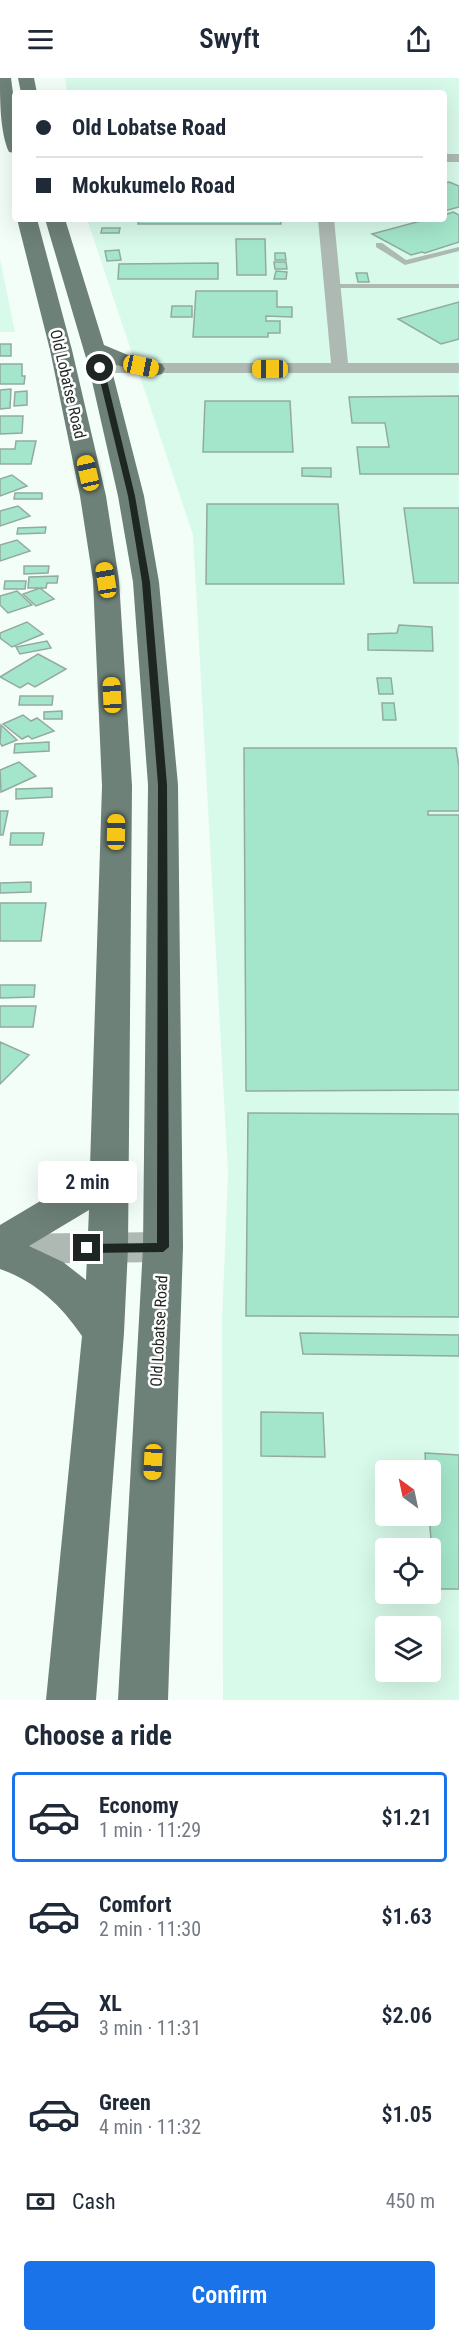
<!DOCTYPE html>
<html lang="en">
<head>
<meta charset="utf-8">
<style>
	:root { --surface:#fff; --page:#f2f2f3; --text:#1f2937; --muted:#747a83; --line:#e0e1e3; --accent:#1a73e8 }
	body { margin:0; font-family:"Roboto Condensed",sans-serif; background:var(--page); color:var(--text); height:100vh; display:flex; flex-direction:column; font-size:22px; white-space:nowrap }
	* { box-sizing:border-box; margin:0 }
	p { font-size:20px; color:var(--muted) }
	.icon { flex:none; width:33px; height:33px; fill:none; stroke:currentColor; stroke-width:2; stroke-linecap:round; stroke-linejoin:round }
	.map { position:relative; height:1622px; overflow:hidden }
	.panel { display:flex; flex-direction:column; background:var(--surface); flex:1 }
	.panel>* { flex:none }
	.hud { position:absolute; left:12px; top:12px; width:435px; height:132px; border-radius:6px; box-shadow:0 6px 24px #0002; display:grid; align-content:center; height:132px; padding:0 24px; background:var(--surface) }
	.needle { width:39px; rotate:327deg }
	.buttons { position:absolute; left:375px; top:1382px; display:grid; gap:12px }
	.buttons a { display:grid; place-items:center; width:66px; height:66px; border-radius:6px; background:var(--surface); box-shadow:0 6px 24px #0002; font-size:30px }
	.end { position:absolute; width:27px; height:27px; margin:-14px; border:8px solid #1d2622; background:#fff; box-shadow:0 0 0 3px #fff }
	.from { border-radius:50% }
	.bubble { position:absolute; height:42px; border-radius:6px; background:var(--surface); box-shadow:0 6px 24px #0002; font-size:20px; font-weight:600; line-height:42px; text-align:center }
	.car { position:absolute; width:18px; height:36px; margin:-18px -9px; border-radius:8px; box-shadow:0 0 4px 2px #0007; background:linear-gradient(#f5c518 24%,#345 0 40%,#f5c518 0 76%,#345 0 86%,#f5c518 0) }
	.hud b { display:flex; align-items:center; gap:21px; height:57px; font-size:22px }
	.hud b+b { border-top:2px solid var(--line) }
	.hud i { width:15px; height:15px; background:var(--text) }
	ul { padding:0; list-style:none }
	li { display:flex; align-items:center; gap:18px; height:90px; margin:0 12px 9px; padding:0 12px; border:3px solid transparent; border-radius:6px }
	li div { flex:1 }
	li b { display:block; font-size:22px }
	li em { font-style:normal; font-weight:600 }
	li.active { border-color:var(--accent) }
	li>.icon { width:54px; height:54px; stroke-width:1.5 }
	h2 { padding:0 24px; font-size:27px; line-height:72px }
	.pay { display:flex; align-items:center; gap:15px; height:66px; padding:0 24px; font-size:22px }
	.pay p { margin-inline-start:auto }
	.action { display:flex; gap:12px; margin-top:auto; padding:12px 24px }
	.action a { flex:1; height:69px; border-radius:6px; background:var(--accent); color:#fff; font-size:24px; font-weight:600; line-height:69px; text-align:center }
	header { display:flex; justify-content:space-between; align-items:center; height:78px; padding:0 24px; background:var(--surface); font-size:27px; font-weight:600 }
	.map>svg:first-child { display:block }
</style>
</head>
<body>
<header><svg class="icon" aria-label="menu" viewBox="0 0 24 24"><path d="M4 6h16M4 12h16M4 18h16"/></svg>Swyft<svg class="icon" aria-label="share" viewBox="0 0 24 24"><path d="M12 15V3M7 8l5-5 5 5M5 13v7h14v-7"/></svg></header>
<div class="map">
<svg width="459" height="1622" viewBox="0 0 459 1622">
	<rect width="100%" height="100%" fill="#f4fef9"/>
	<!-- built -->
	<path fill="#d8faeb" fill-rule="evenodd" d="M65,0H459V1622H223L222,1243L228,1095L193,457L87,141H444V15H67ZM386,1392H430V1437H386ZM386,1470H430V1515H386ZM386,1548H430V1593H386Z
		M0,181L15,254H0Z"/>
	<!-- building -->
	<path fill="#a4e6cb" stroke="#92aaa0" stroke-width="1.5" d="M449,104L459,108V129L444,133V105Z
		M453,134L459,137V164L425,175L422,174L411,177L372,156L428,141H444V137Z
		M139,141H280L281,146H138Z
		M102,150H120L119,155H101Z
		M236,161H265L266,197H237Z
		M119,172L121,182L107,183L105,173Z
		M275,175H285L286,182H275Z
		M274,184H286L287,191H275Z
		M218,185V201H118L119,186Z
		M276,193L287,194L286,201H274Z
		M356,195H367L369,204H358Z
		M196,213H277V229H292V239L266,238V243H280V255H268V259H193Z
		M459,224V261L441,266L398,241Z
		M172,228H192V239H171Z
		M0,266H11V278H0Z
		M0,286H22V298H25L24,306H0Z
		M11,311L10,330L0,331V312Z
		M27,313V327L14,328L15,314Z
		M459,318V396H360L357,369H389L385,345H352L349,319Z
		M205,323H290L293,374H203Z
		M0,338H23L22,355L0,356Z
		M16,363H36L31,386H0V371H15Z
		M302,390H331V399L302,398Z
		M12,397L27,408L0,418V401Z
		M15,415H42V421H14Z
		M207,426H338L344,506H206Z
		M18,428L30,438L0,448V433Z
		M404,430H459V505H414Z
		M46,449L45,455L17,456L18,450Z
		M17,462L30,473L0,483V467Z
		M24,488H49L48,495L24,496Z
		M58,498L57,505H47L46,510H28L29,499Z
		M5,503H26L25,511H4Z
		M40,510L54,521L36,528L23,516Z
		M17,513L32,527L8,535L0,527V518Z
		M27,544L43,556L12,569L0,560V555Z
		M399,547L432,549L433,573L368,572V556L397,555Z
		M47,563L51,570L20,576L16,569Z
		M38,576L66,591L35,609L28,605L20,610L0,599Z
		M377,600H391L393,616H379Z
		M20,618H53L52,627H19Z
		M382,625H394L396,642H383Z
		M62,633V641H44V634Z
		M23,637L31,643L37,640L54,653L32,661L28,658L22,661L3,646Z
		M1,647L17,662L2,668L0,665Z
		M49,664V673L14,675L15,666Z
		M244,670H456L459,689V733H428V737H459V1012L246,1013Z
		M19,684L36,698L1,714L0,692Z
		M52,710V719L16,721V711Z
		M0,733H8L3,757H0Z
		M11,755H44L42,767H10Z
		M31,804V814L0,815V805Z
		M0,825H46L41,863H0Z
		M0,907H35L34,919L0,920Z
		M0,928H36L33,949H0Z
		M0,964L29,977L0,1006Z
		M248,1035L459,1036V1239L246,1238Z
		M300,1255L459,1257V1278L303,1276Z
		M261,1334L323,1335L325,1379L261,1378Z
		M425,1375L459,1377V1511H435L429,1437L430,1392H426Z"/>
	<g fill="none" stroke-linecap="round" stroke-linejoin="round">
		<!-- service -->
		<path fill="#aeb9b4" fill-rule="evenodd" d="M376,165H382L406,182L459,169V173L405,187L376,169Z
			M331,206H459V210H334L330,208Z"/>
		<!-- minor -->
		<path fill="#aeb9b4" fill-rule="evenodd" d="M444,76H459V84H444Z
			M318,141H334L348,285H459V295H100L94,294L91,290L94,286L100,285H331Z"/>
		<!-- tertiary -->
		<path fill="#aeb9b4" fill-rule="evenodd" d="M163,1154L177,1158L182,1169L177,1180L163,1184L0,1186V1156Z"/>
		<!-- primary -->
		<path fill="#6d8178" fill-rule="evenodd" d="M0,0H11L15,30V75L9,74C0,54 0,23 0,0Z
			M18,0H34L37,15H21Z
			M17,141H37L72,272L106,418L119,502L132,708L128,1170L124,1255L96,1622H46L82,1258C60,1226 36,1204 0,1191V1147L69,1106L90,1089L102,708L93,502L80,418L50,272ZM89,1132L86,1202L63,1184L29,1168Z
			M45,141H65L104,267L135,280L162,286L165,291L162,296L154,298L110,285L144,418L159,504L178,707L183,1169L168,1622H118L143,1169L148,707L133,504L118,418L89,290Z"/>
	</g>
	<!-- route -->
	<path fill="#1d2622" d="M100,288L104,290L135,418L150,504L167,707L169,1169L163,1174L87,1175L81,1170L87,1166L157,1165L158,707L142,504L128,418L97,290Z"/>
	<g text-anchor="middle" dominant-baseline="central" stroke-width="5" stroke-linejoin="round" paint-order="stroke">
		<!-- street labels -->
		<g font-size="16" fill="#1d2622" stroke="#fff">
			<text transform="translate(68 306) rotate(77)">Old Lobatse Road</text>
			<text transform="translate(159 1253) rotate(-87)">Old Lobatse Road</text>
		</g>
	</g>
</svg>
<div class="buttons">
<a><svg class="needle" viewBox="-14 -14 28 28"><path d="M0-13l5 13h-10z" fill="#e53935"/><path d="M0 13l5-13h-10z" fill="#747a83"/></svg></a>
<a><svg class="icon" aria-label="locate" viewBox="0 0 24 24"><circle cx="12" cy="12" r="6"/><path d="M12 2v4M12 18v4M2 12h4M18 12h4"/></svg></a>
<a><svg class="icon" aria-label="layers" viewBox="0 0 24 24"><path d="M12 4l9 5-9 5-9-5zM3 14l9 5 9-5"/></svg></a>
</div>
<i class="end from" style="left:100px;top:290px"></i>
<i class="end" style="left:87px;top:1170px"></i>
<div class="bubble" style="left:38px;top:1083px;width:99px">2 min</div>
<i class="car" style="left:141px;top:288px;rotate:102deg"></i>
<i class="car" style="left:270px;top:291px;rotate:270deg"></i>
<i class="car" style="left:88px;top:395px;rotate:347deg"></i>
<i class="car" style="left:106px;top:502px;rotate:351deg"></i>
<i class="car" style="left:112px;top:617px;rotate:357deg"></i>
<i class="car" style="left:116px;top:754px;rotate:1deg"></i>
<i class="car" style="left:153px;top:1384px;rotate:183deg"></i>
<div class="hud">
<b><i class="from"></i>Old Lobatse Road</b>
<b><i></i>Mokukumelo Road</b>
</div>
</div>
<section class="panel">
<h2>Choose a ride</h2>
<ul>
<li class="active"><svg class="icon" aria-label="car" viewBox="0 0 24 24"><path d="M5 17H2v-5l4-1 3-4h7l3 4 3 1v5h-3M9 17h6M6 11h13"/><circle cx="7" cy="17" r="2"/><circle cx="17" cy="17" r="2"/></svg><div><b>Economy</b><p>1 min · 11:29</p></div><em>$1.21</em></li>
<li><svg class="icon" aria-label="car" viewBox="0 0 24 24"><path d="M5 17H2v-5l4-1 3-4h7l3 4 3 1v5h-3M9 17h6M6 11h13"/><circle cx="7" cy="17" r="2"/><circle cx="17" cy="17" r="2"/></svg><div><b>Comfort</b><p>2 min · 11:30</p></div><em>$1.63</em></li>
<li><svg class="icon" aria-label="car" viewBox="0 0 24 24"><path d="M5 17H2v-5l4-1 3-4h7l3 4 3 1v5h-3M9 17h6M6 11h13"/><circle cx="7" cy="17" r="2"/><circle cx="17" cy="17" r="2"/></svg><div><b>XL</b><p>3 min · 11:31</p></div><em>$2.06</em></li>
<li><svg class="icon" aria-label="car" viewBox="0 0 24 24"><path d="M5 17H2v-5l4-1 3-4h7l3 4 3 1v5h-3M9 17h6M6 11h13"/><circle cx="7" cy="17" r="2"/><circle cx="17" cy="17" r="2"/></svg><div><b>Green</b><p>4 min · 11:32</p></div><em>$1.05</em></li>
</ul>
<div class="pay"><svg class="icon" aria-label="cash" viewBox="0 0 24 24"><path d="M3 7h18v10H3z"/><circle cx="12" cy="12" r="2"/></svg>Cash<p>450 m</p></div>
<div class="action"><a>Confirm</a></div>
</section>
</body>
</html>
